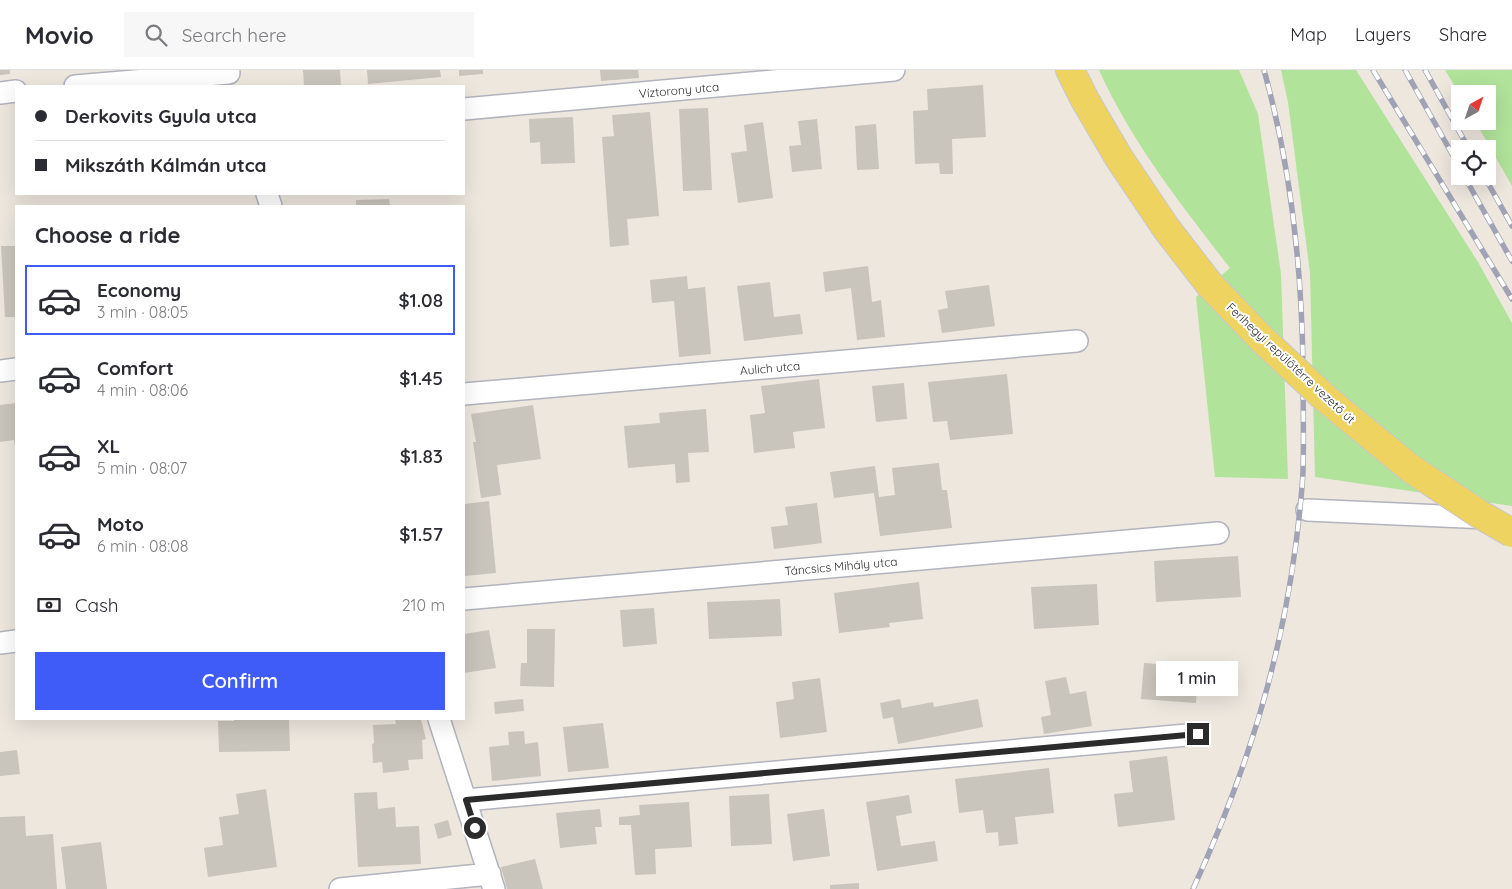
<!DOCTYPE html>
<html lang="en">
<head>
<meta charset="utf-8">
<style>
	:root { --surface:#fff; --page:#f7f7f7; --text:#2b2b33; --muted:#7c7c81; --line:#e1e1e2; --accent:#405cf8 }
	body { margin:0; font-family:Quicksand,sans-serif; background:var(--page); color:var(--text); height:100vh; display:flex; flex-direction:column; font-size:19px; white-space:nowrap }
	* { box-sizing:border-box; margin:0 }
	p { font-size:16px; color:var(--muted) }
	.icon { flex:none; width:28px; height:28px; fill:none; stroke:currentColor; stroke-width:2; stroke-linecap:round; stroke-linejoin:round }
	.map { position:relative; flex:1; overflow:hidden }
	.panel { position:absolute; left:15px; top:135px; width:450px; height:515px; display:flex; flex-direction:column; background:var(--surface); border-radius:0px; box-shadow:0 5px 20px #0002 }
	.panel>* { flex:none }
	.top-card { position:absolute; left:15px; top:15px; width:450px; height:110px; border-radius:0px; box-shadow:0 5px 20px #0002; display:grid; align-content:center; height:110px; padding:0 20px; background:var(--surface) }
	.needle { width:32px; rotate:40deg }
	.tools { position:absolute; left:1451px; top:15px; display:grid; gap:10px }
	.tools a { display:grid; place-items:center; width:45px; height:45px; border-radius:0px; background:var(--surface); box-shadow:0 5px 20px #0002; font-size:25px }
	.end { position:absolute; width:22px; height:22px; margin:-11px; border:6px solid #2b2b2b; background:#fff; box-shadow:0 0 0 2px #fff }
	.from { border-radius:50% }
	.bubble { position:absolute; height:35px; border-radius:0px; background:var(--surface); box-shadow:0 5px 20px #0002; font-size:16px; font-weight:600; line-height:35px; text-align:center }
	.top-card b { display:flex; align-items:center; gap:18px; height:48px; font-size:19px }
	.top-card b+b { border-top:1px solid var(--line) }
	.top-card i { width:12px; height:12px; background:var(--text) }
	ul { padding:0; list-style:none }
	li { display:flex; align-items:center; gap:15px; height:70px; margin:0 10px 8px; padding:0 10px; border:2px solid transparent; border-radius:0px }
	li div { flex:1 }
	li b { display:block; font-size:19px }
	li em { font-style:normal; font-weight:600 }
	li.current { border-color:var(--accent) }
	li>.icon { width:45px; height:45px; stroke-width:1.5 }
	h2 { padding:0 20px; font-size:22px; line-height:60px }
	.pay { display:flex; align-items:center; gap:12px; height:55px; padding:0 20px; font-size:19px }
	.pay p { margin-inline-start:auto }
	.cta { display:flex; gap:10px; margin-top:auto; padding:10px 20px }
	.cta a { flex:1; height:58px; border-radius:0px; background:var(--accent); color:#fff; font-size:20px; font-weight:600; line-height:58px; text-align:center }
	header { display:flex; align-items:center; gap:30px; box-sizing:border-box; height:70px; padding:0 25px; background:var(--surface); border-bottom:1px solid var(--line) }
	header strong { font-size:24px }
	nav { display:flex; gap:28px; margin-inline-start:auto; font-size:18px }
	.search { width:350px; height:45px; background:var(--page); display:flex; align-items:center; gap:12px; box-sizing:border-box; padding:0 18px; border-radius:0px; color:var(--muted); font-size:19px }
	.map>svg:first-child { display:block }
</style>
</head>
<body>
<header>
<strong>Movio</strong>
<div class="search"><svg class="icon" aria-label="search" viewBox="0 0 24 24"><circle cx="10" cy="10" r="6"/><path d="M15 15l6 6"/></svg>Search here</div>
<nav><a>Map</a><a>Layers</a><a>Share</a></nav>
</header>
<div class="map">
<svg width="1512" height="819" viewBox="0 0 1512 819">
	<rect width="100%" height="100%" fill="#ede7de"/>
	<!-- green -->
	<path fill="#b1e39b" d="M1099,0H1239L1258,44L1281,204L1288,409L1215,407L1196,227L1230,198C1182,136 1132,73 1099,0Z
		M1281,0H1356L1478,192L1512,253V436L1315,407L1310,203L1288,32Z
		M1445,0H1512V116L1475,51H1488V24H1460V25Z"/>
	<!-- building -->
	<path fill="#c9c5bc" d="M0,0H10V4L0,5Z
		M303,0H340L341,16H304Z
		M367,0H440L441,7L368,14Z
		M459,0H483V4L459,6Z
		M600,0H638L639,8L601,11Z
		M983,15L986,67L952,69L953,104H940L939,93L915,94L913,41L928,40L927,19Z
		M708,38L712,120L683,121L679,39Z
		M650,42L659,146L627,149L629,175L610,177L602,67L614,66L612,45Z
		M573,47L575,93L541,94L540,72L530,73L529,49Z
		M817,49L822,99L792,102L789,76L801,75L798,51Z
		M763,52L773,128L738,133L731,83L747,81L744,55Z
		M876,54L879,99L857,100L855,56Z
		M389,129L390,136H356V130Z
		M1,176H16V247H5Z
		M868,196L872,232L881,230L885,267L857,270L851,218L825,222L823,202Z
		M687,206L688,219L705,217L711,284L679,287L674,231L652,233L650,210Z
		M770,212L774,247L800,244L803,264L744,271L737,216Z
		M989,215L995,256L942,263L938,240L948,238L945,221Z
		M1007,304L1013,364L950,370L947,351L933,352L928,312Z
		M819,309L825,358L793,362L795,378L754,383L750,345L765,343L761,316Z
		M904,313L907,349L876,352L872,316Z
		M16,333V377H15L14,370L0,372V335Z
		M533,335L541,389L497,395L501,425L481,428L473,372H476L471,344Z
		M706,339L709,382L688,383L690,412L676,413L675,394L628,398L624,356L660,353L659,343Z
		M939,393L942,420H947L952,458L880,466L874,423L834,428L830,402L875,396L879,427L895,425L892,398Z
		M489,431L496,503L464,506V434Z
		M817,433L822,473L774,479L771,457L788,455L785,437Z
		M1238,486L1241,527L1156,532L1154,491Z
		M919,512L923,549L889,553L890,557L839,563L834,523Z
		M1097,514L1099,555L1034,559L1031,517Z
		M780,529L782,566L709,569L707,532Z
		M654,538L657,574L623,577L620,540Z
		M527,559H555L554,617L520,616L521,593H527Z
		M489,560L496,598L464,603V564Z
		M1144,593L1198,597L1196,633L1141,629Z
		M1066,607L1070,624L1086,621L1092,656L1044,664L1041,647L1051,645L1045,611Z
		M820,608L827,662L780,668L776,632L794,629L792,612Z
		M523,629L524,641L495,644L494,632Z
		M900,629L902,638L933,632L934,637L978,629L983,657L898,674L893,647L883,649L880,633Z
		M234,649H289L290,681L219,682L218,651H234Z
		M395,649H421L426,669L422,670L423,689L408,690L409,700L383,703L382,692L373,693L372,674L374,673L373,655L396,654Z
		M603,653L609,698L568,702L563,657Z
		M524,661L525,674L538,672L541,706L492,711L489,677L509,675L508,662Z
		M17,680L20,704L0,706V682Z
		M1167,686L1175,750L1118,757L1114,724L1133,722L1129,691Z
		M1049,698L1054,743L1015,747L1018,774L999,776L998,762L986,763L983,740L959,743L955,709Z
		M266,719L277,797L208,807L204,778L223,775L219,747L239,744L236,724Z
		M377,722L378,739L395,737L396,757L419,756L421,794L358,797L354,723Z
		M769,724L772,774L731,776L729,726Z
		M909,725L912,743L896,746L901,776L935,771L938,791L877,801L866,732Z
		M689,732L692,777L655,779L656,804L635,805L631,755H619V747L640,745L639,735Z
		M600,739L602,757H595L597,774L560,778L556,743Z
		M824,739L830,786L793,791L787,744Z
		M25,746L26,766L53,764L57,819H0V747Z
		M448,750L452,765L438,769L434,754Z
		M101,772L107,819H66L61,777Z
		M535,789L543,819H507L501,797Z
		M859,813V819H830V815Z"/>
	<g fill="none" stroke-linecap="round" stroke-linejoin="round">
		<defs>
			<path id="minor" d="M75,16L229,3
				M0,23L16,21
				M464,39L894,0
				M267,124L271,136
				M0,301L16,299
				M464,324L1077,271
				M1307,440L1487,448
				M464,529L1218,463
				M0,573L16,571
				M439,649L494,819
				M466,730L1198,664
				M340,819L490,804"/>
			<path id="primary" d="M1070,0L1085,30L1119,88L1166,158L1210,215L1264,271"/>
		</defs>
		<!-- minor casing -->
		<use href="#minor" stroke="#b1b4bf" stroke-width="24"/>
		<!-- primary casing -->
		<use href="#primary" stroke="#c8c8c8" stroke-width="30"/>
		<!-- minor -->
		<use href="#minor" stroke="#fff" stroke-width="21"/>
		<!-- primary -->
		<use href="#primary" stroke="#efd360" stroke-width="28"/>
		<defs>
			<path id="rail" d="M1373,0L1512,229
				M1405,0L1460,98
				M1425,0L1469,79
				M1464,106L1512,191
				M1484,106L1512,156
				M1193,819C1245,706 1280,596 1296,473C1299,449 1302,425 1303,401C1304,368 1303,334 1303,300C1302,199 1291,97 1264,0"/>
		</defs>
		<!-- rail casing -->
		<use href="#rail" stroke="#a0a3b5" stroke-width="5.5"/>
		<!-- rail -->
		<use href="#rail" stroke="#fff" stroke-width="4" stroke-dasharray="11" stroke-linecap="butt"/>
		<defs>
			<path id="primary-bridge" d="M1264,271L1325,328L1410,398L1481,445L1512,463"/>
		</defs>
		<!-- primary-bridge casing -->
		<use href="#primary-bridge" stroke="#c8c8c8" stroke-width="30" stroke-linecap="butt"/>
		<!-- primary-bridge -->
		<use href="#primary-bridge" stroke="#efd360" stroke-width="28"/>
	</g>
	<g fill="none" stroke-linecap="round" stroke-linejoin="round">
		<!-- route -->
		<path stroke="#2b2b2b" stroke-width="6" d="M475,758L466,730L1198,664"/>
	</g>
	<g text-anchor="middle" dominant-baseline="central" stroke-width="4" stroke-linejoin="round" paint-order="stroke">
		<!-- street labels -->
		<g font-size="12" fill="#2b2b2b" stroke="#fff">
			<text transform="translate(679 20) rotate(-5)">Víztorony utca</text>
			<text transform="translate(1291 293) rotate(43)">Ferihegyi repülőtérre vezető út</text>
			<text transform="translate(770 298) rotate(-5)">Aulich utca</text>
			<text transform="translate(841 496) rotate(-5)">Táncsics Mihály utca</text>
		</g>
	</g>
</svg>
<div class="tools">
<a><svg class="needle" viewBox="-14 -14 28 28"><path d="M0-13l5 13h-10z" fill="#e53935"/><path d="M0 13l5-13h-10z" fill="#7c7c81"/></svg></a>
<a><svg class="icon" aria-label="locate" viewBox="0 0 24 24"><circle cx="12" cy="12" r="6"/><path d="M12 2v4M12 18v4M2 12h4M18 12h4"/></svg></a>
</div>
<i class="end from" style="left:475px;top:758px"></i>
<i class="end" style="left:1198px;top:664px"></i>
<div class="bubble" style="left:1156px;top:591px;width:82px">1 min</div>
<div class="top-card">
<b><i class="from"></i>Derkovits Gyula utca</b>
<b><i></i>Mikszáth Kálmán utca</b>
</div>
<section class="panel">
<h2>Choose a ride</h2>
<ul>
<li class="current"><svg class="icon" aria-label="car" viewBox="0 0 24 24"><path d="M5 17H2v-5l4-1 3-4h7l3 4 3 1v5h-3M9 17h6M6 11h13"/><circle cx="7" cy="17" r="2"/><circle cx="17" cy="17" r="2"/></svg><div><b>Economy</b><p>3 min · 08:05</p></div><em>$1.08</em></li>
<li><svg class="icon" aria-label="car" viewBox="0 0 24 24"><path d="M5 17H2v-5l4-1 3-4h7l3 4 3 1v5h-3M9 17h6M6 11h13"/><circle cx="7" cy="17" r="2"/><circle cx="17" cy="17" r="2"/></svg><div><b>Comfort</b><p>4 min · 08:06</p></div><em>$1.45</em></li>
<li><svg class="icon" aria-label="car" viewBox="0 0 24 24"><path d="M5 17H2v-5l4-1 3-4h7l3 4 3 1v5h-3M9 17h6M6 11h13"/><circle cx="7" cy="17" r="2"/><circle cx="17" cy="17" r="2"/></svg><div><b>XL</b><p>5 min · 08:07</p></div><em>$1.83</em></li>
<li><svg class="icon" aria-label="car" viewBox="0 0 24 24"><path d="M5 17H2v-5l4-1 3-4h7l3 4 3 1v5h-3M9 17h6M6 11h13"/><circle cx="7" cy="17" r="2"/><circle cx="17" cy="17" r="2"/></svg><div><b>Moto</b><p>6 min · 08:08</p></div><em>$1.57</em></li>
</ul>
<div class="pay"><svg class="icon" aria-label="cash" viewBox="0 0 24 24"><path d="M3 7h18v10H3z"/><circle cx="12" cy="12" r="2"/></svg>Cash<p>210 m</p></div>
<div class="cta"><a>Confirm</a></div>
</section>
</div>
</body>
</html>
